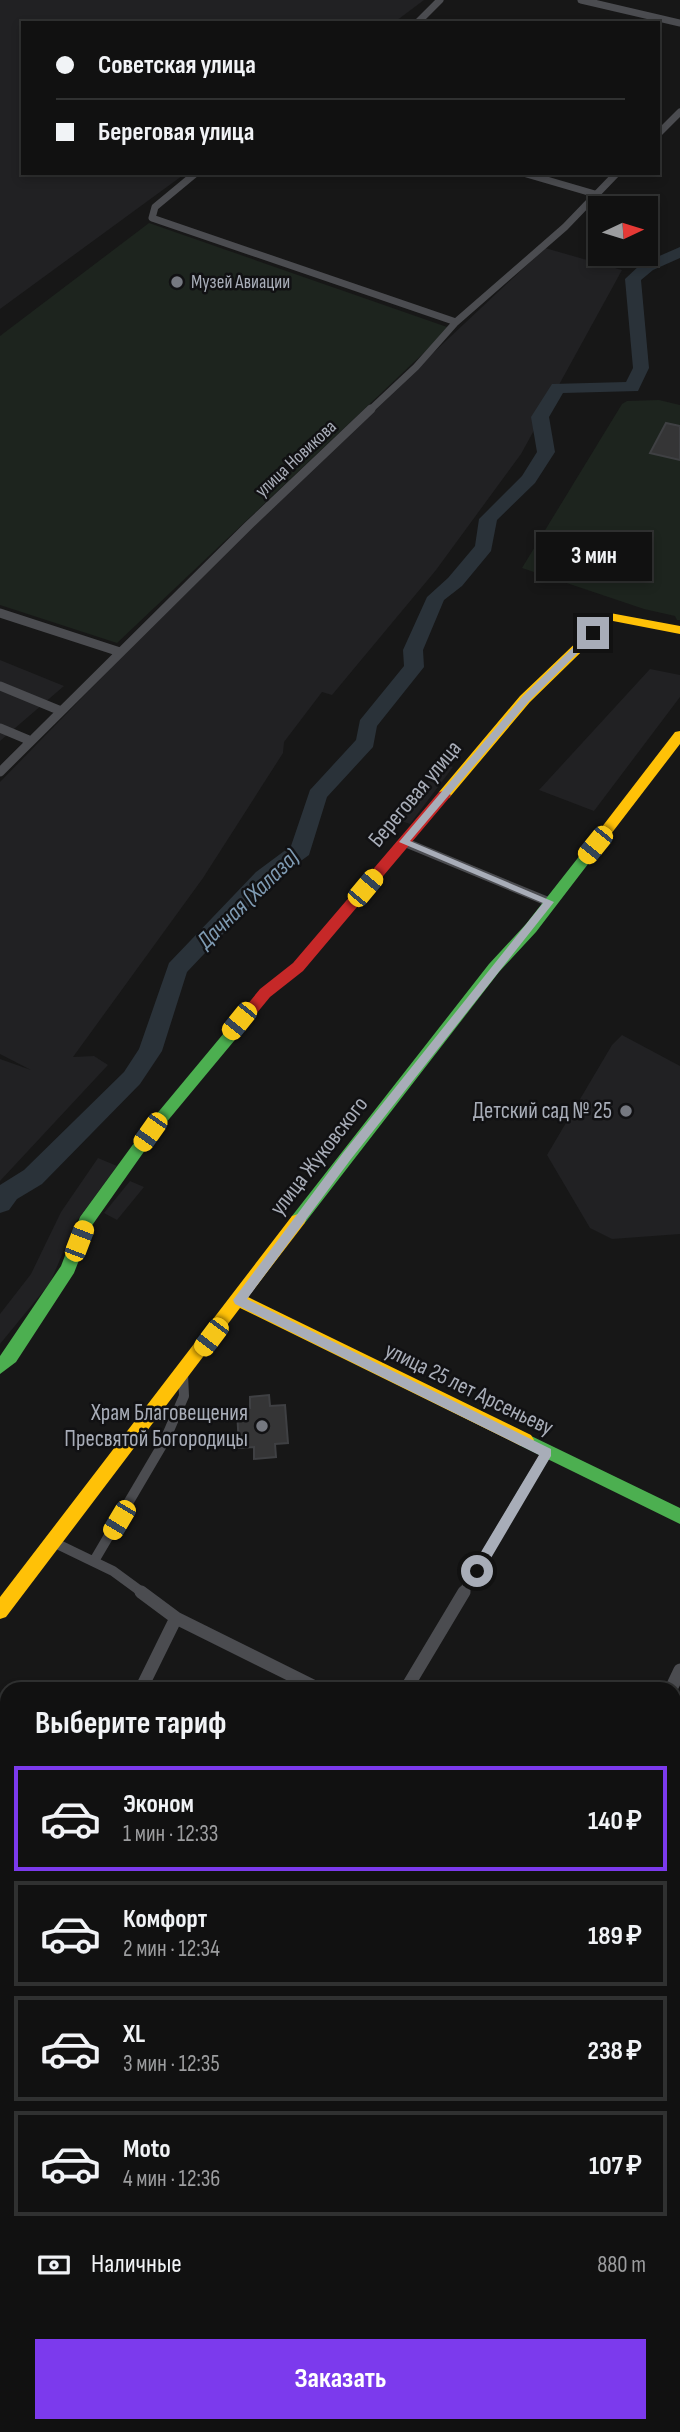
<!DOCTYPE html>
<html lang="ru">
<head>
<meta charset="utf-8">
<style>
	:root { --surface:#111; --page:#1e1f1f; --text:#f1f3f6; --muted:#9c9d9f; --line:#303131; --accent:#7c3aed }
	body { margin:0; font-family:"Sofia Sans Condensed",sans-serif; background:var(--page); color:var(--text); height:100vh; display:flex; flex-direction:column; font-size:26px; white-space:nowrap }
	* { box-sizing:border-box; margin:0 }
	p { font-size:23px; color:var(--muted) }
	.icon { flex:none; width:38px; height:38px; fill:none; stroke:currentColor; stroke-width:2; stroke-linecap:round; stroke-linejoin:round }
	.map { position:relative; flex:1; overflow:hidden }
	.sheet { position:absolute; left:0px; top:1682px; width:681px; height:751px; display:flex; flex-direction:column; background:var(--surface); border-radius:21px 21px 0 0; box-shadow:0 4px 10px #0003,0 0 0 2px var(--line) }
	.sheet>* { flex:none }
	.top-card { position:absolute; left:21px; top:21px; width:639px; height:154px; border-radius:0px; box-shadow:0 4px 10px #0003,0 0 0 2px var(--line); display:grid; align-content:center; height:154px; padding:0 35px; background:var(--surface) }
	.needle { width:46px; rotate:86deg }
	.tools { position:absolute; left:588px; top:196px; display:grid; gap:14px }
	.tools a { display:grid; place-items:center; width:70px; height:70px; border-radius:0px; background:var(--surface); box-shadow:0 4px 10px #0003,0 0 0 2px var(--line); font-size:35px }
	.end { position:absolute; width:32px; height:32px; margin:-16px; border:9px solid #a8adb8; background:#111; box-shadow:0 0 0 4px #111 }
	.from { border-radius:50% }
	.bubble { position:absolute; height:49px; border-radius:0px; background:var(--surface); box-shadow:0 4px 10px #0003,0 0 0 2px var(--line); font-size:23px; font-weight:700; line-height:49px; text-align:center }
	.car { position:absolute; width:21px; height:42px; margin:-21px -10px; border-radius:9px; box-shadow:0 0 5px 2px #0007; background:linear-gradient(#f5c518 24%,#345 0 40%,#f5c518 0 76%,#345 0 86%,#f5c518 0) }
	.top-card b { display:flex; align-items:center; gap:24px; height:66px; font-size:26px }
	.top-card b+b { border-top:2px solid var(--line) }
	.top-card i { width:18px; height:18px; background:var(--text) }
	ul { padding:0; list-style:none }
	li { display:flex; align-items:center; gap:21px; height:105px; margin:0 14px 10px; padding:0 21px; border:4px solid var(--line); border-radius:0px }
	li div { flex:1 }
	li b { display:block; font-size:26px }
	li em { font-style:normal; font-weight:700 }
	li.selected { border-color:var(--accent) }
	li>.icon { width:63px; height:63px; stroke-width:1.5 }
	h2 { padding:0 35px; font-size:32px; line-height:84px }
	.pay { display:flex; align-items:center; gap:18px; height:77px; padding:0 35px; font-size:26px }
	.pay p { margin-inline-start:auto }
	.cta { display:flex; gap:14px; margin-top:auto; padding:14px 35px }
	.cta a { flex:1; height:80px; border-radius:0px; background:var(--accent); color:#fff; font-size:28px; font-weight:700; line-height:80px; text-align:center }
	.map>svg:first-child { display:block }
</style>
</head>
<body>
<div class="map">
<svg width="680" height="2432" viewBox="0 0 680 2432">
	<rect width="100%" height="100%" fill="#171717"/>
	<!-- built -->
	<path fill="#212123" d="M0,0H424L396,21L385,19L380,23H347L333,19L317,23H23V173H186L0,309Z
		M545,248L622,270L521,454L436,570L332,695L322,692L284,742L283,753L203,878L73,1057L94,1056L108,1065L0,1181V1059L31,1070L0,1054V782L252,523Z
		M0,660L64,686L0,741Z
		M650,669L680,675V697L594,811L539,790Z
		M442,763L453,767L410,824L399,820Z
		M622,1035L680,1066V1234L612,1239L590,1228L547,1155L612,1045Z
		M98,1158L117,1166L76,1222L50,1283L0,1344V1314L31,1274L61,1212Z
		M130,1181L144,1187L117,1220L104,1213Z"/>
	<!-- green -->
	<path fill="#1d241e" d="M149,223L450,328L117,643L0,605V336Z
		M659,400L680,405V620H677L675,616L644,609L522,568L622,404L627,401Z
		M680,2282V2432H621L624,2426H674V2298Z"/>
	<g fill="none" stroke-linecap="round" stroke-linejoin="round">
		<!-- river -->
		<path fill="#2a3239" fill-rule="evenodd" d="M680,247V258L653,270L641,280L649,368L638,391L563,393L549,417L555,452L535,483L497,520L491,551L462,586L444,600L423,650L424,667L377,726L373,747L327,797L309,855L272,882L187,972L162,1051L140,1084L42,1184L17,1199L9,1210L0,1213V1185L24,1170L124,1072L139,1049L169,963L256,872L291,846L310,790L356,740L360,720L404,666L403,650L427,597L448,578L475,546L479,519L522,476L537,452L531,417L552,384L626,382L633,368L625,279L641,264Z"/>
	</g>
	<!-- building -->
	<path fill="#353536" stroke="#3f4043" stroke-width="2" d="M666,423L680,426V460L650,453Z
		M269,1395L270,1406L285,1405L288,1443L275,1444L276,1457L254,1459V1447L239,1448L237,1409L250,1408V1397Z"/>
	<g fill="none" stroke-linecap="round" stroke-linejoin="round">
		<!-- street-far3 -->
		<path stroke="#4b4c50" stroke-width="7" d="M581,0L680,23
			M417,23L440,0
			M658,134L680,112
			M196,173L155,207L152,218L456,322
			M523,173L595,194
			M369,411L416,367L456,322L565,227L617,173"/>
		<!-- street-far2 -->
		<path stroke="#4b4c50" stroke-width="9" d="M0,613L120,652
			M0,686L61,711
			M0,728L31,741
			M0,772L248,526L371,409
			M404,842L549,902"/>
		<!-- street-far1 -->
		<path stroke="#4b4c50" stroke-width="10" d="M53,1542L113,1571L143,1593
			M94,1561L164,1442L184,1396L183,1374
			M463,1593L547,1452"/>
		<!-- street -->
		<path stroke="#4b4c50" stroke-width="13" d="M141,1592L176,1618L319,1689
			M141,1689L176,1618
			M406,1689L464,1592
			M671,1689L680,1670
			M674,1760L680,1762
			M0,1905L7,1895
			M0,2342L7,2331"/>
		<!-- fast -->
		<path fill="#4caf50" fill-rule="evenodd" d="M593,843L598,845L600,848L598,851L536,932L499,972L304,1224H292L290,1220L292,1216L489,964L526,924L588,845Z
			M234,1026L241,1031L239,1035L155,1136L93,1224L74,1273L16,1362L0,1374V1356L61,1266L80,1217L145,1128L229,1027Z
			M525,1433L680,1508V1524L519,1445L516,1440L519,1435Z"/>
		<!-- slow -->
		<path fill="#ffc107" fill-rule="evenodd" d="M610,613L680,626V634L613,621L530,702L449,798H439V792L520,696L606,614Z
			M680,731V744L598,851H588L586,848L588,845L675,732Z
			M298,1214L304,1216L306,1220L304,1224L248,1297L531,1435L534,1440L531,1445L525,1447L519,1445L240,1308L6,1617L0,1619V1597L292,1216Z"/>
		<!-- jam -->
		<path fill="#c62828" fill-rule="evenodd" d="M444,791L451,795L449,798L303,971L270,997L239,1035H229L227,1031L229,1027L260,989L293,963L439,792Z"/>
	</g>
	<!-- route -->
	<path fill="#a8adb8" d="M590,631L598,633L529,701L410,841L554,902L351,1159L247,1299L551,1449V1456L481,1575L477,1576L470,1571L472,1567L539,1455L235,1304L233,1300L343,1153L543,903L399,842L522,697Z"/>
	<!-- markers -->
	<g fill="#757880" stroke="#111113" stroke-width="2.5">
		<circle cx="177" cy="282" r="7"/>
		<circle cx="626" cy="1111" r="7"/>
		<circle cx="262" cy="1426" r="7"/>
	</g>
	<g text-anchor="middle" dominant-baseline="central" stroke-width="5" stroke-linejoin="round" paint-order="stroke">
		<!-- far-poi labels -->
		<g font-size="19" fill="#a8adb8" stroke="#111113" text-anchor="start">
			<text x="191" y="282">Музей Авиации</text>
		</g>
		<!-- far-street labels -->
		<g font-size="19" fill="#a8adb8" stroke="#111113">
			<text transform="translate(296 459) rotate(-43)">улица Новикова</text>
		</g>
		<!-- street labels -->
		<g font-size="23" fill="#a8adb8" stroke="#111113">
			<text transform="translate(415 794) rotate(-50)">Береговая улица</text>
			<text transform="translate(319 1156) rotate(-52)">улица Жуковского</text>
			<text transform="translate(469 1389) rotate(26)">улица 25 лет Арсеньеву</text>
		</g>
		<!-- poi labels -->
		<g font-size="23" fill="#a8adb8" stroke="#111113" text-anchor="end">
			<text x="612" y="1111">Детский сад № 25</text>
			<text x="248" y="1413">Храм Благовещения<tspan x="248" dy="26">Пресвятой Богородицы</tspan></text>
		</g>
		<!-- water labels -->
		<g font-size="24" font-style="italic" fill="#7f9bb3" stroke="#111113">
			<text transform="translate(248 899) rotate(-44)">Дачная (Халаза)</text>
		</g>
	</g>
</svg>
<div class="tools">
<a><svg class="needle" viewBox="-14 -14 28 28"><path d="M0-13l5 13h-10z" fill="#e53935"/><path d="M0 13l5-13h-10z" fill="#9c9d9f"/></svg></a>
</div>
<i class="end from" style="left:477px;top:1571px"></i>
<i class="end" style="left:593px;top:633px"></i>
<div class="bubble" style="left:536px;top:532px;width:116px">3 мин</div>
<i class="car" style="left:595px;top:845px;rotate:219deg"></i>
<i class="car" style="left:365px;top:888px;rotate:40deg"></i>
<i class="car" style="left:239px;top:1021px;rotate:219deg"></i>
<i class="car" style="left:150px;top:1132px;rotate:215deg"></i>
<i class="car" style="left:79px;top:1241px;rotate:21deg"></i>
<i class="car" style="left:211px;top:1337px;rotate:217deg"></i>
<i class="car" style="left:119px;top:1520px;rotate:211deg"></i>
<div class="top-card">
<b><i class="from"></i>Советская улица</b>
<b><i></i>Береговая улица</b>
</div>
<section class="sheet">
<h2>Выберите тариф</h2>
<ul>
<li class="selected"><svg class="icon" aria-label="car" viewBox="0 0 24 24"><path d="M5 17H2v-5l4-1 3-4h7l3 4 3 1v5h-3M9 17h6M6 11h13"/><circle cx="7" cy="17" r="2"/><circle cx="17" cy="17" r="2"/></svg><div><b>Эконом</b><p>1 мин · 12:33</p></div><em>140 ₽</em></li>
<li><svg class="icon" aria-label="car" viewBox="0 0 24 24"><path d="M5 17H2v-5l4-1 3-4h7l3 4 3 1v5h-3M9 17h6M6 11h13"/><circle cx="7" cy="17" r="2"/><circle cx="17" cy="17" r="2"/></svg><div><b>Комфорт</b><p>2 мин · 12:34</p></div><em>189 ₽</em></li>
<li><svg class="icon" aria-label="car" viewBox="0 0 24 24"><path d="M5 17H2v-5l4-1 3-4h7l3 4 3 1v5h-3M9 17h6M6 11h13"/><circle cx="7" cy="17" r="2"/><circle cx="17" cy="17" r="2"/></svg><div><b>XL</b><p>3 мин · 12:35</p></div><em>238 ₽</em></li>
<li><svg class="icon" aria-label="car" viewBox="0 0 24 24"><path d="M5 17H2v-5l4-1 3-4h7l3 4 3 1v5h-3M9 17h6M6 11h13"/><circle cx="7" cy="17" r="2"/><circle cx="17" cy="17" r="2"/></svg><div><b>Moto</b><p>4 мин · 12:36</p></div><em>107 ₽</em></li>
</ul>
<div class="pay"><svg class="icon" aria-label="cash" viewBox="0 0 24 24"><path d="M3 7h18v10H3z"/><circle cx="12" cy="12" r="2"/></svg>Наличные<p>880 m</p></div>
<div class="cta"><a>Заказать</a></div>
</section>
</div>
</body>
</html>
